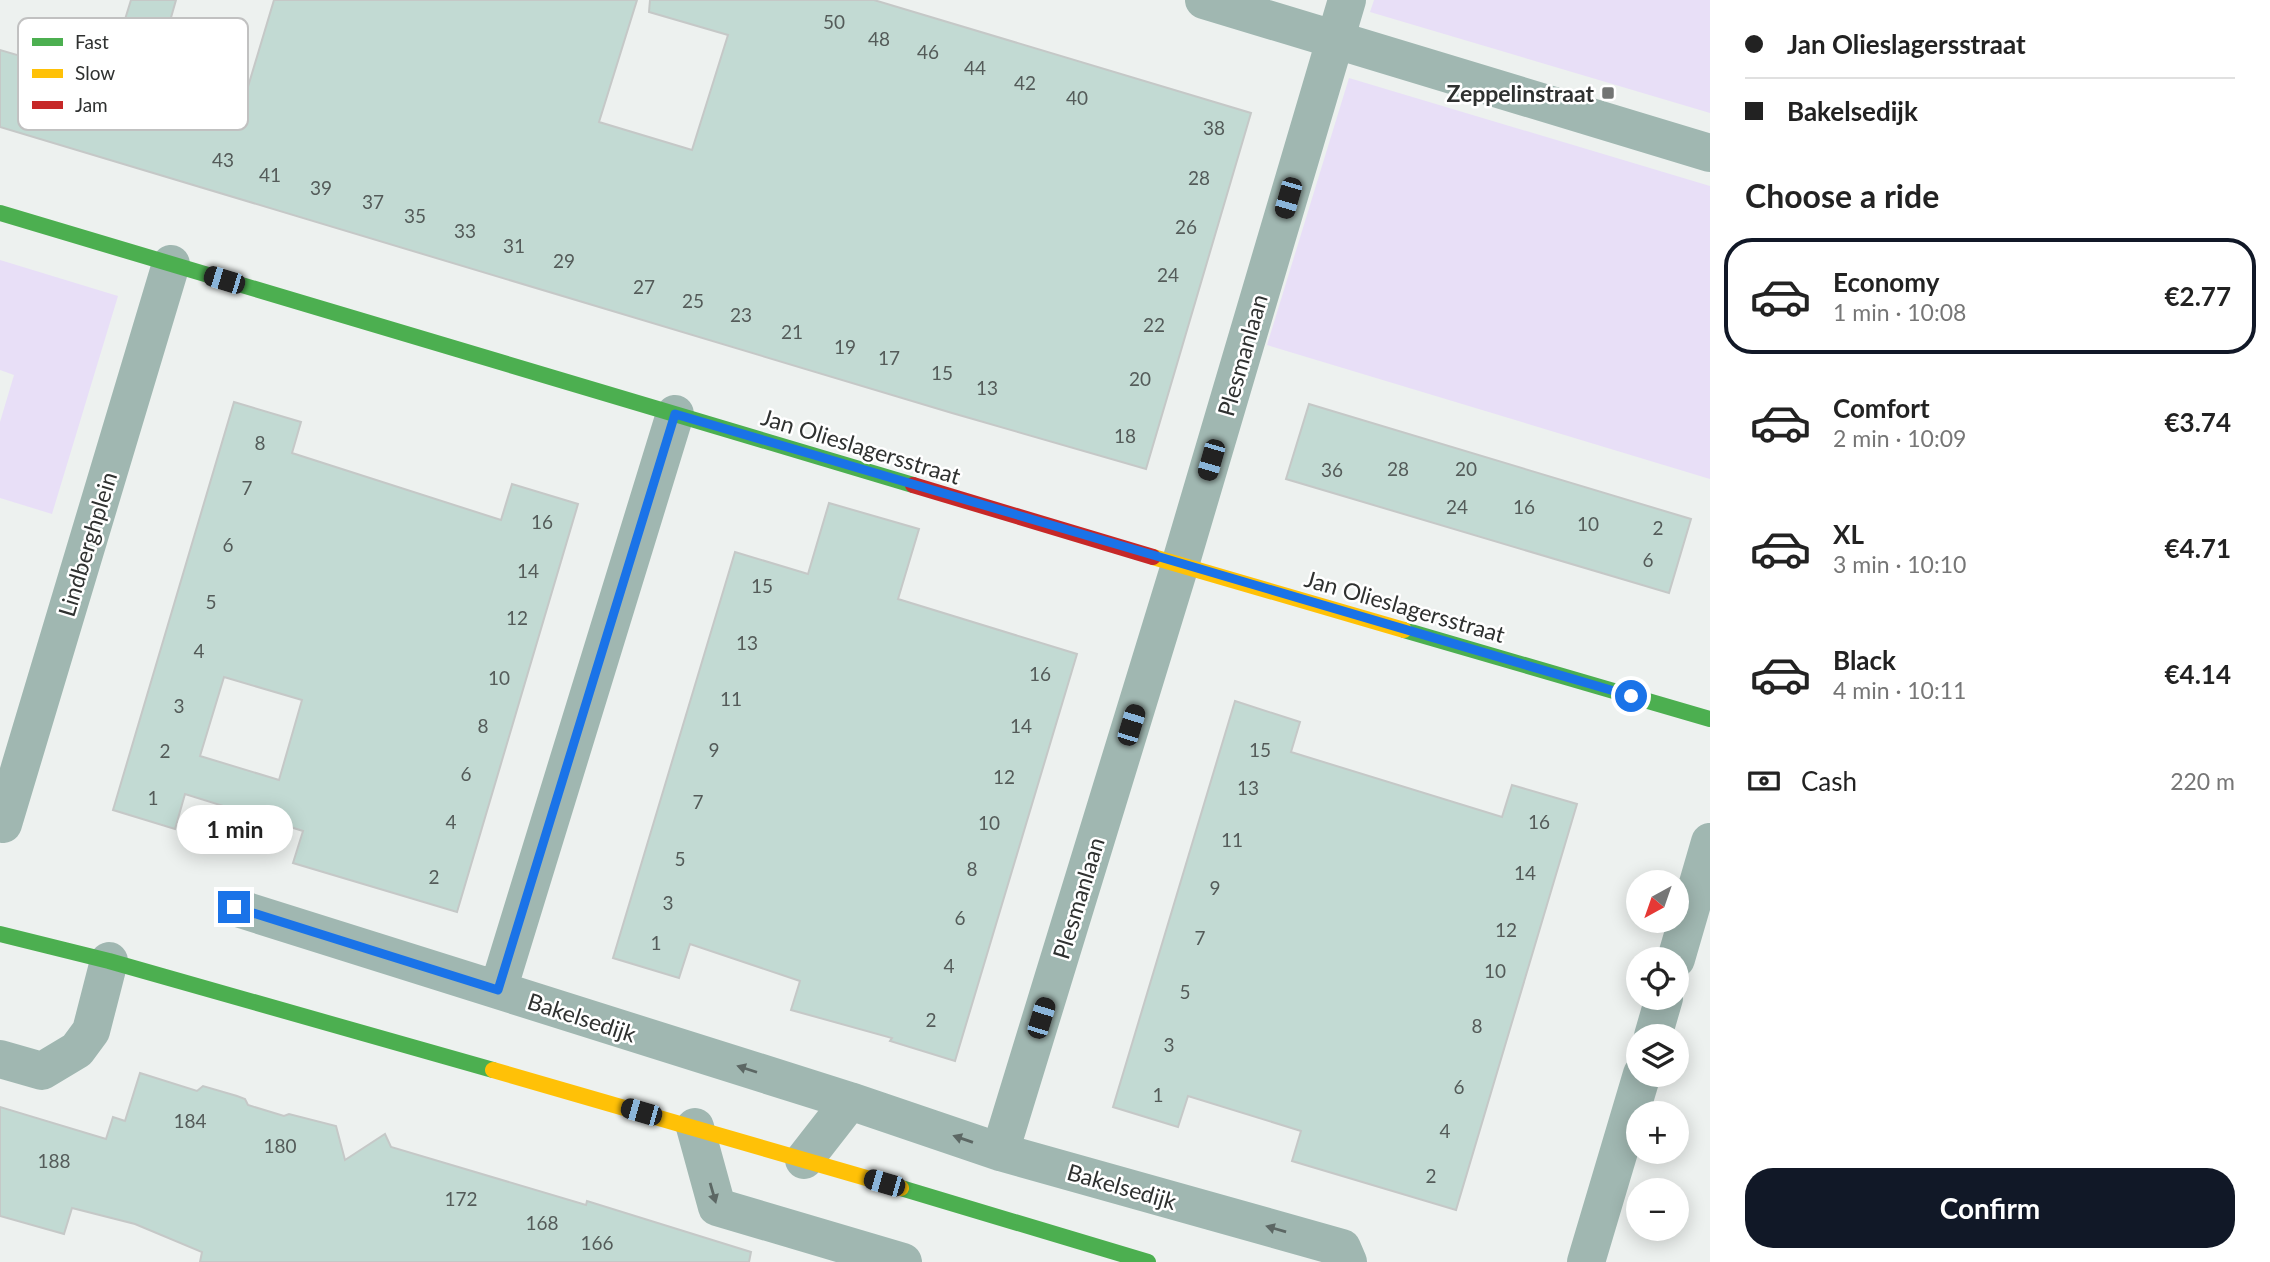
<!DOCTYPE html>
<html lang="en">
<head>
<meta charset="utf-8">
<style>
	:root { --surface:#fff; --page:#f6f6f6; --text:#222; --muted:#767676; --line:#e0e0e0; --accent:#111827 }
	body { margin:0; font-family:Lato,sans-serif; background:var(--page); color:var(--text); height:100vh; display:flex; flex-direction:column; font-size:26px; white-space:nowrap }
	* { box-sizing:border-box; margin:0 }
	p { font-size:23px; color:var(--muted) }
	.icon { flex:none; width:38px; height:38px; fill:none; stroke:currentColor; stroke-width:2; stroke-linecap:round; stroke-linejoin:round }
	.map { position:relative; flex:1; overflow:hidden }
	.side { display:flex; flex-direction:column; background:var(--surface); width:560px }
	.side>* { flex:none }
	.top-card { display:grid; align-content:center; height:154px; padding:0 35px; background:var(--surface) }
	.needle { width:46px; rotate:220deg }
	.controls { position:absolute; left:1626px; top:870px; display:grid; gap:14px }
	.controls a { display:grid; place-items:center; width:63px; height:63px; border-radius:50%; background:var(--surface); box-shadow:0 4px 18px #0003; font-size:35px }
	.end { position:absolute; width:32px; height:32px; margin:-16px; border:9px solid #1a73e8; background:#fff; box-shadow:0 0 0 4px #fff }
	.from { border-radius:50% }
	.bubble { position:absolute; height:49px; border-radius:24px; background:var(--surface); box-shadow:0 4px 18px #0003; font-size:23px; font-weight:700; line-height:49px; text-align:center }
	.car { position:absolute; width:21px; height:42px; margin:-21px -10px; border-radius:9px; box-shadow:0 0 5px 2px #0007; background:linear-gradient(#222 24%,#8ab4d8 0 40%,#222 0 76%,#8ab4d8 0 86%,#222 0) }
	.top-card b { display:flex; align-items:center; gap:24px; height:66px; font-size:26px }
	.top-card b+b { border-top:2px solid var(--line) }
	.top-card i { width:18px; height:18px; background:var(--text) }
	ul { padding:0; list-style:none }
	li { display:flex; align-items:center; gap:21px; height:116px; margin:0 14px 10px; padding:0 21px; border:4px solid transparent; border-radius:28px }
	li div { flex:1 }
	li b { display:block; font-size:26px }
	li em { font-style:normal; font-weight:700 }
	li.active { border-color:var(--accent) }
	li>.icon { width:63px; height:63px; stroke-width:1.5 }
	h2 { padding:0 35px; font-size:32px; line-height:84px }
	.pay { display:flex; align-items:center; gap:18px; height:77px; padding:0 35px; font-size:26px }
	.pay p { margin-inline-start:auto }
	.action { display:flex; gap:14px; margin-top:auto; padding:14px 35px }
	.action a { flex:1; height:80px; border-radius:28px; background:var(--accent); color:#fff; font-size:28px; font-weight:700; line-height:80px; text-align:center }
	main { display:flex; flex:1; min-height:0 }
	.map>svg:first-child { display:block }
</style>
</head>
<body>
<main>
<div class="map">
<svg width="1710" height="1262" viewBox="0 0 1710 1262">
	<rect width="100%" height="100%" fill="#edf1ef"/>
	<!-- green -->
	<path fill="#e8dff7" d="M1374,0H1710V113L1370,12Z
		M1349,78L1710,186V479L1267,345Z
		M0,260L118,296L52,514L0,498V422L14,375L0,370Z"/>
	<!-- building -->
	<path fill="#c2dad3" stroke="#c5c8c7" stroke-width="2" fill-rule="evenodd" d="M131,0H176L158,63L247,90L274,0H637L599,122L692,150L728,35L649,12L650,0H874L1251,113L1146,469L952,413L0,127V50L106,81Z
		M234,402L301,422L292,453L501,520L512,484L578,504L457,912L293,863L303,831L185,794L175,829L113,810ZM224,677L302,700L279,780L200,756Z
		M1309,404L1691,519L1669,593L1286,479Z
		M829,503L919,529L898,599L1077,654L955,1061L890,1041L892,1038L791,1010L800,981L690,944L679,978L613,958L735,552L808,574Z
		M1235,701L1300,722L1291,752L1502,817L1512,785L1577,804L1456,1210L1292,1161L1301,1131L1188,1096L1178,1127L1113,1107Z
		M140,1073L197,1091L203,1086L237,1096L245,1099L248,1105L284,1116L289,1114L336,1126L345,1160L385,1134L391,1147L586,1205L587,1201L751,1252L749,1262H200L202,1252L135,1224L72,1208L64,1234L0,1216V1107L106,1139L113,1117L125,1121Z"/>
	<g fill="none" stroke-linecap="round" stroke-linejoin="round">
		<!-- street -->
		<path stroke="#a0b7b1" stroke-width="38" d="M1204,0L1710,153
			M0,823L3,824L171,264
			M234,907L850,1101L1000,1152L1342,1248L1348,1262
			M1676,959L1710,842
			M498,990L675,414
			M1653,1036L1664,998
			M0,1059L42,1071L77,1050L91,1031L109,961
			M695,1127L717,1207L903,1262
			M1000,1152L1180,565L1347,0
			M804,1160L850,1101
			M1586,1262L1642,1074"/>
		<!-- fast -->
		<path stroke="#4caf50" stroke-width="16" d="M0,213L913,485
			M1404,630L1710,719
			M0,934L109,961L493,1070
			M901,1188L1148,1262"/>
		<!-- slow -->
		<path stroke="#ffc107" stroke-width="16" d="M1153,557L1404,630
			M493,1070L901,1188"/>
		<!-- jam -->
		<path stroke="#c62828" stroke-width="16" d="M913,485L1153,557"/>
	</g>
	<!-- one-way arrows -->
	<defs><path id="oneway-solid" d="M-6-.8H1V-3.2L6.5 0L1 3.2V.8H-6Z" transform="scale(1.75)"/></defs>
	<g fill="#5c6764">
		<use href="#oneway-solid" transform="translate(747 1069) rotate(-162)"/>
		<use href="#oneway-solid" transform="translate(963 1139) rotate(-161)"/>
		<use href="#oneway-solid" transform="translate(713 1193) rotate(74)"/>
		<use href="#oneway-solid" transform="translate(1276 1229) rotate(-164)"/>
	</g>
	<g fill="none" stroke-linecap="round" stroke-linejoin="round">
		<!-- route -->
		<path stroke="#1a73e8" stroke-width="9" d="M234,907L498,990L675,414L1631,696"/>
	</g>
	<!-- markers -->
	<rect fill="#727473" stroke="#fff" stroke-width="2.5" x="1601" y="86" width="14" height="14" rx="3.5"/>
	<g text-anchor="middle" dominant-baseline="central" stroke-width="5" stroke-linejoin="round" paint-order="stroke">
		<!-- number labels -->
		<g font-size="19" fill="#545b59">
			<text x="834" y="21">50</text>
			<text x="879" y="38">48</text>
			<text x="928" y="51">46</text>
			<text x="975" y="67">44</text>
			<text x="1025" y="82">42</text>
			<text x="1077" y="97">40</text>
			<text x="1214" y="127">38</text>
			<text x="223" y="159">43</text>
			<text x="270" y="174">41</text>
			<text x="1199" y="177">28</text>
			<text x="321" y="187">39</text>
			<text x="373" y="201">37</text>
			<text x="415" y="215">35</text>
			<text x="1186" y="226">26</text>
			<text x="465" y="230">33</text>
			<text x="514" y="245">31</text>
			<text x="564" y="260">29</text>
			<text x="1168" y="274">24</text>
			<text x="644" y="286">27</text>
			<text x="693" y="300">25</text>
			<text x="741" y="314">23</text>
			<text x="1154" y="324">22</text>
			<text x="792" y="331">21</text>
			<text x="845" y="346">19</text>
			<text x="889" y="357">17</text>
			<text x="942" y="372">15</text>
			<text x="1140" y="378">20</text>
			<text x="987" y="387">13</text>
			<text x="1125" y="435">18</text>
			<text x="260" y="442">8</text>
			<text x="1398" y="468">28</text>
			<text x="1466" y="468">20</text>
			<text x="1332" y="469">36</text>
			<text x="247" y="487">7</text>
			<text x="1457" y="506">24</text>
			<text x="1524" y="506">16</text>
			<text x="542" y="521">16</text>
			<text x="1588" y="523">10</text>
			<text x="1658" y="527">2</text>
			<text x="228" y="544">6</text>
			<text x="1648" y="559">6</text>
			<text x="528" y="570">14</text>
			<text x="762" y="585">15</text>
			<text x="211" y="601">5</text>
			<text x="517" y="617">12</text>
			<text x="747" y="642">13</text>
			<text x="199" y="650">4</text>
			<text x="1040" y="673">16</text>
			<text x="499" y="677">10</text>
			<text x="731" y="698">11</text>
			<text x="179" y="705">3</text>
			<text x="483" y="725">8</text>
			<text x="1021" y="725">14</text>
			<text x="714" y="749">9</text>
			<text x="1260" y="749">15</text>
			<text x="165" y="750">2</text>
			<text x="466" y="773">6</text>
			<text x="1004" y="776">12</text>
			<text x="1248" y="787">13</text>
			<text x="153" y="797">1</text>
			<text x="698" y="801">7</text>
			<text x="451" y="821">4</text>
			<text x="1539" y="821">16</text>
			<text x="989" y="822">10</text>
			<text x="1232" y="839">11</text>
			<text x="680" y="858">5</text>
			<text x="972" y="868">8</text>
			<text x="1525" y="872">14</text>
			<text x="434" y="876">2</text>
			<text x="1215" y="887">9</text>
			<text x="668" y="902">3</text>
			<text x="960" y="917">6</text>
			<text x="1506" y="929">12</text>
			<text x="1200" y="937">7</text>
			<text x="656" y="942">1</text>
			<text x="949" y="965">4</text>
			<text x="1495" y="970">10</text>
			<text x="1185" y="991">5</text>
			<text x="931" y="1019">2</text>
			<text x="1477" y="1025">8</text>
			<text x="1169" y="1044">3</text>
			<text x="1459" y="1086">6</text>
			<text x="1158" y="1094">1</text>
			<text x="190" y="1120">184</text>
			<text x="1445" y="1130">4</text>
			<text x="280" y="1145">180</text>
			<text x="54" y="1160">188</text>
			<text x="1431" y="1175">2</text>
			<text x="461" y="1198">172</text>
			<text x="542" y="1222">168</text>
			<text x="597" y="1242">166</text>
		</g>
		<!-- poi labels -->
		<g font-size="23" font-weight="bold" fill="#2f3130" stroke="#fff" text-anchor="end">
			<text x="1594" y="93">Zeppelinstraat</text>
		</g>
		<!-- street labels -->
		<g font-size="23" fill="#2f3130" stroke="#fff">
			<text transform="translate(1242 355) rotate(-74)">Plesmanlaan</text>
			<text transform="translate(861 446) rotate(17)">Jan Olieslagersstraat</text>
			<text transform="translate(87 544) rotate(-73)">Lindberghplein</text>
			<text transform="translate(1405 606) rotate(16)">Jan Olieslagersstraat</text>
			<text transform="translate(1078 898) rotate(-73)">Plesmanlaan</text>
			<text transform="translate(582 1017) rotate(18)">Bakelsedijk</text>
			<text transform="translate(1122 1186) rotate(16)">Bakelsedijk</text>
		</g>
	</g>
	<!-- legend -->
	<rect x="18" y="18" width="230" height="112" rx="10" fill="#fff" stroke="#c1c1c1" stroke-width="2"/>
	<rect x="32" y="38" width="31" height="8" fill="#4caf50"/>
	<rect x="32" y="69" width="31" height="9" fill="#ffc107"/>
	<rect x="32" y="101" width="31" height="8" fill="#c62828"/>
	<g font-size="19" fill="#2f3130">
		<text x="75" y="49">Fast</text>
		<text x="75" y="80">Slow</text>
		<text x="75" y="112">Jam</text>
	</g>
</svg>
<div class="controls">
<a><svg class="needle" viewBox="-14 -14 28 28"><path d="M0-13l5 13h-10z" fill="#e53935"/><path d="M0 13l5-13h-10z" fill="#767676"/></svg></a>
<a><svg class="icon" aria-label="locate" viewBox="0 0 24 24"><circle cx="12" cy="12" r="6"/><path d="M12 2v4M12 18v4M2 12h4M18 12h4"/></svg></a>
<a><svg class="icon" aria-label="layers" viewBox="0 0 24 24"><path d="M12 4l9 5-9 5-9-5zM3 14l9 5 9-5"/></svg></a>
<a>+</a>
<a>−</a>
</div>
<i class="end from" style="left:1631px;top:696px"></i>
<i class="end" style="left:234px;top:907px"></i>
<div class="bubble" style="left:177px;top:805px;width:116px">1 min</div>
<i class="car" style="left:1288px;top:198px;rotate:196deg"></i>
<i class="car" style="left:224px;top:280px;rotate:287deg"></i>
<i class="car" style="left:1211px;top:460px;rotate:196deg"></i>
<i class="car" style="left:1131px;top:725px;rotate:17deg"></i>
<i class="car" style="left:1041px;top:1018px;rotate:17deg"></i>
<i class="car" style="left:641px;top:1112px;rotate:286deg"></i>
<i class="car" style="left:884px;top:1183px;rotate:286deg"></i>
</div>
<section class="side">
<div class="top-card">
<b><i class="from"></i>Jan Olieslagersstraat</b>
<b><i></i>Bakelsedijk</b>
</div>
<h2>Choose a ride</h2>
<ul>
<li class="active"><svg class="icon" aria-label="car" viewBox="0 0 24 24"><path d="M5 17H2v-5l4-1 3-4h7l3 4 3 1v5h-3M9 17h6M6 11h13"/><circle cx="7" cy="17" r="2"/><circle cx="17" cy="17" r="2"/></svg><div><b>Economy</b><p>1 min · 10:08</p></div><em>€2.77</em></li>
<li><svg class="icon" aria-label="car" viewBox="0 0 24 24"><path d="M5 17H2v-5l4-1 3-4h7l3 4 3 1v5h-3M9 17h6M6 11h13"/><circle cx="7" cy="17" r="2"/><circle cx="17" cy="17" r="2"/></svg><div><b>Comfort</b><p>2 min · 10:09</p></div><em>€3.74</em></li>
<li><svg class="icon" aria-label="car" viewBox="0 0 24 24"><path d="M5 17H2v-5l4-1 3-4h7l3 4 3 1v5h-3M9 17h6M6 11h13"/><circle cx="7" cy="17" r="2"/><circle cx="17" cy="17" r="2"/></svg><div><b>XL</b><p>3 min · 10:10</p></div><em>€4.71</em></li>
<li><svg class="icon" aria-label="car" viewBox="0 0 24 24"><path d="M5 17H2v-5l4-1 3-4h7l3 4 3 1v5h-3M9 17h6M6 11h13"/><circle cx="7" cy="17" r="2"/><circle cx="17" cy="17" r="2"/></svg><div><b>Black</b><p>4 min · 10:11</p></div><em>€4.14</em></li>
</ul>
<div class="pay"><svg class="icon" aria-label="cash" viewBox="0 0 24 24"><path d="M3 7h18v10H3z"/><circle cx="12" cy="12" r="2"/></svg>Cash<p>220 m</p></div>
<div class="action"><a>Confirm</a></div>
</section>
</main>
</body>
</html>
